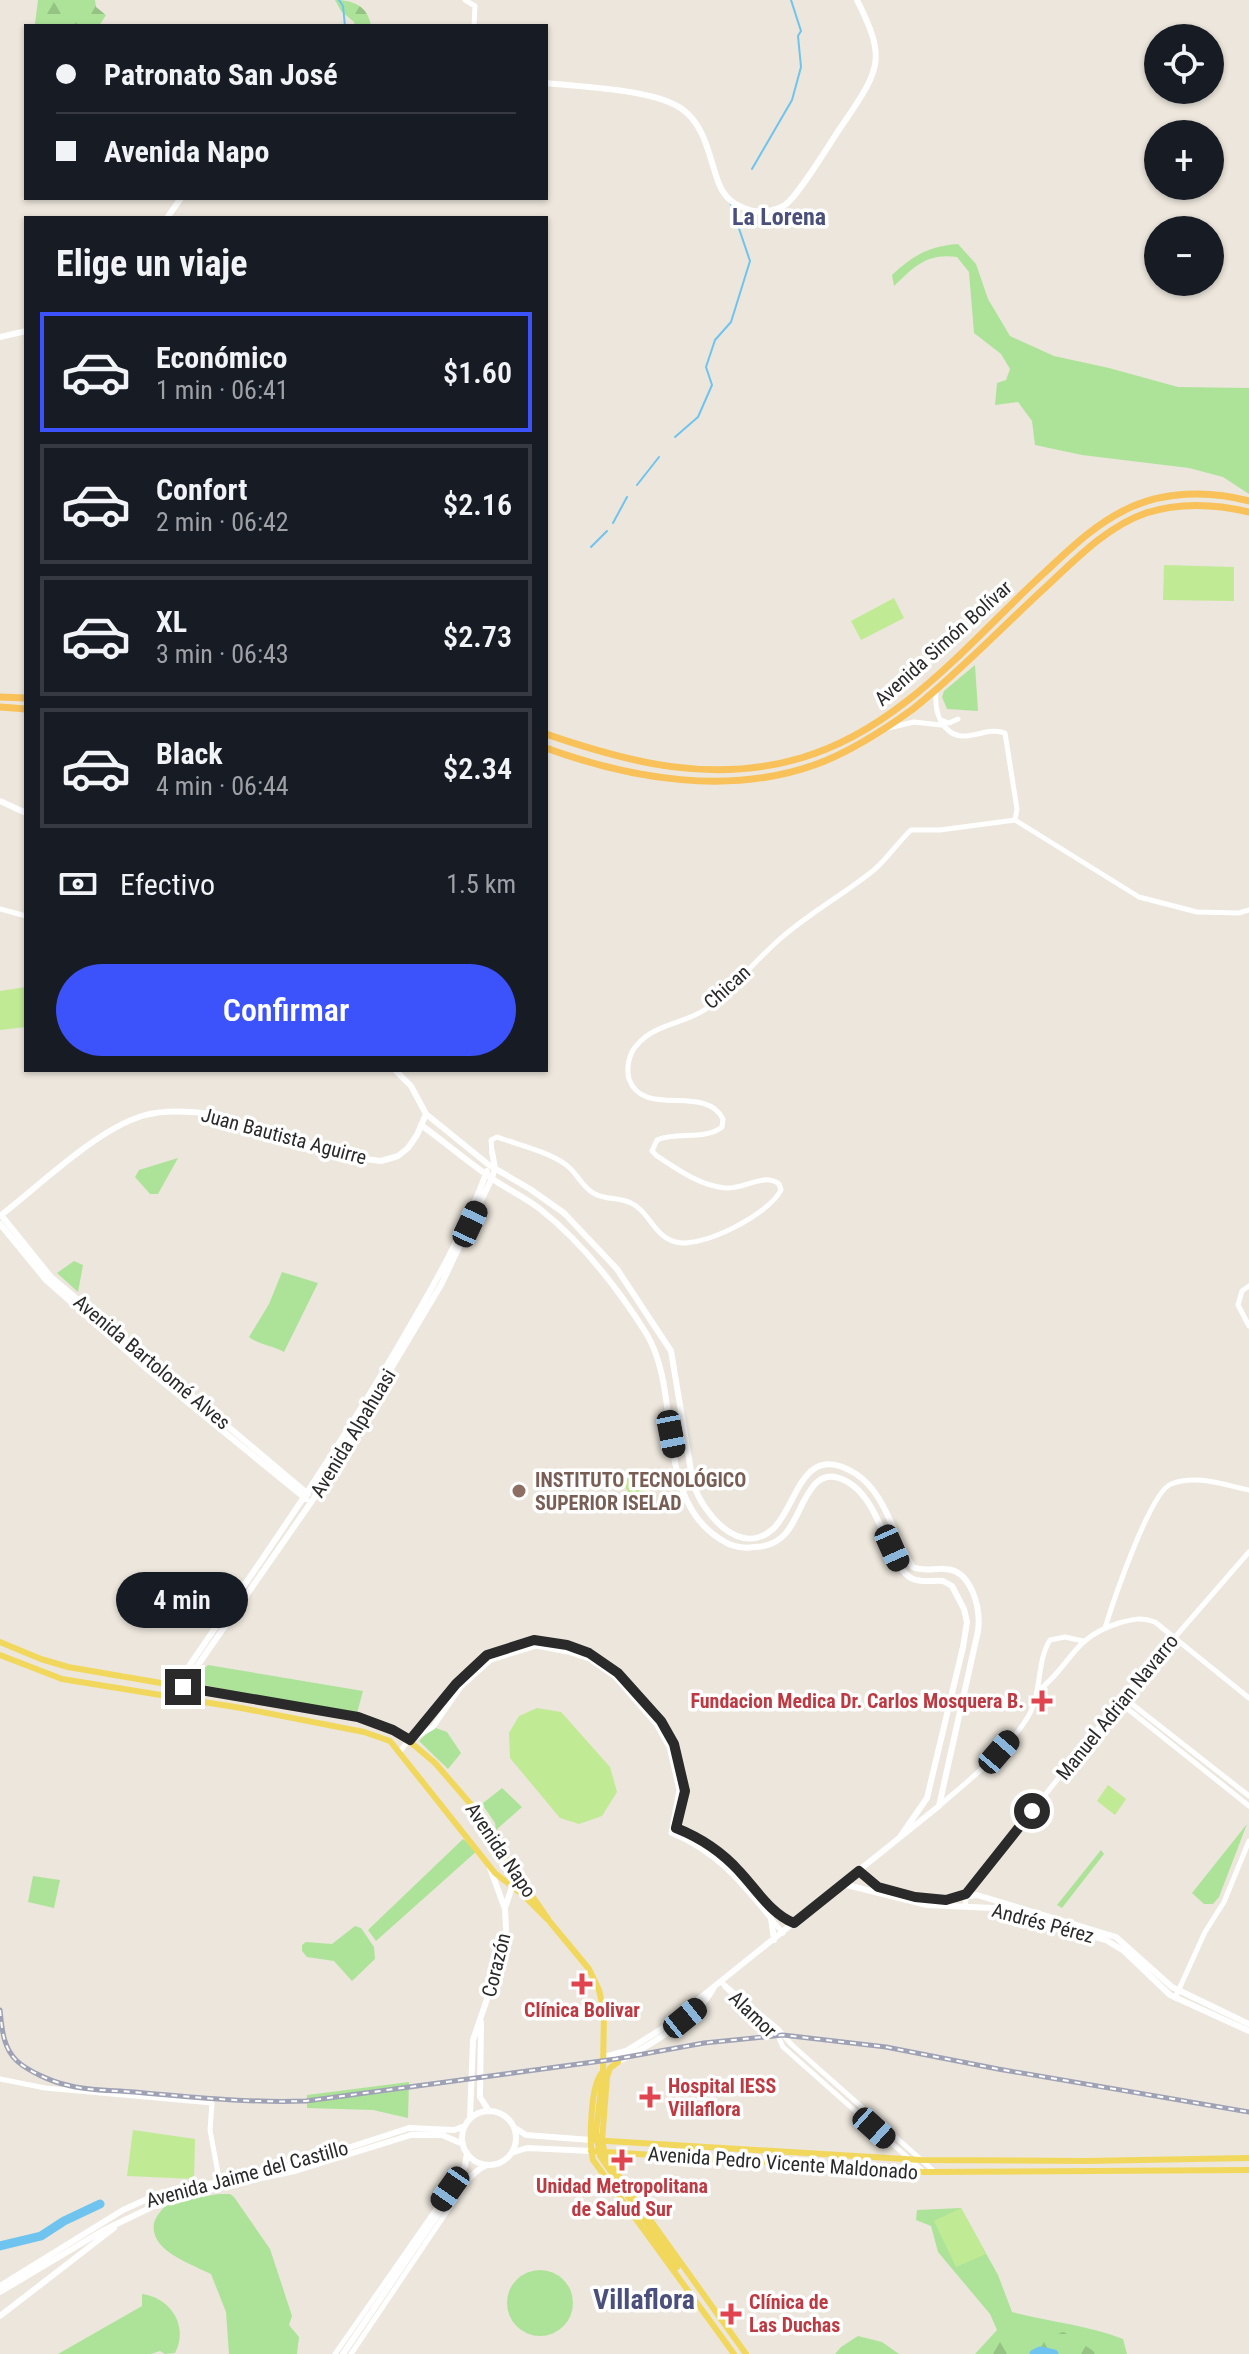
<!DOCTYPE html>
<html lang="es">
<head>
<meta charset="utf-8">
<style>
	:root { --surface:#171b24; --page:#20242c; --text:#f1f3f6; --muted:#9ea1a6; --line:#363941; --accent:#3c52fa }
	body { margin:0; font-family:"Roboto Condensed",sans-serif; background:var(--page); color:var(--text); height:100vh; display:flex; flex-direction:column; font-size:30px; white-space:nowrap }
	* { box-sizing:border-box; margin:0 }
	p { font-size:26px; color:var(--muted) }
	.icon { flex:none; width:44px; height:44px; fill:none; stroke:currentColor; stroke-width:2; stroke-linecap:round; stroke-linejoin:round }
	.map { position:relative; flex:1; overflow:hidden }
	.panel { position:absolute; left:24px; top:216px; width:524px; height:856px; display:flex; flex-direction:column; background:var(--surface); border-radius:0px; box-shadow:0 2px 6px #0004 }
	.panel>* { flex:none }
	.guide { position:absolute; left:24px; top:24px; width:524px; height:176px; border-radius:0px; box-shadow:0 2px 6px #0004; display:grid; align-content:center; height:176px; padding:0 32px; background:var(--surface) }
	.buttons { position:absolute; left:1144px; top:24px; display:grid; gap:16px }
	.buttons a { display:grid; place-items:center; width:80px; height:80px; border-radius:50%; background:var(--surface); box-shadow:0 2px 6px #0004; font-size:40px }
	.end { position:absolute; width:36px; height:36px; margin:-18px; border:10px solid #2a2a2a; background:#fff; box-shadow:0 0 0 4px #fff }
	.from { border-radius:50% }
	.bubble { position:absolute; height:56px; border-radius:28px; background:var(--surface); box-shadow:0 2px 6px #0004; font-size:26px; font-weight:600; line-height:56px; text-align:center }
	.car { position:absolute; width:24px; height:48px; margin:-24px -12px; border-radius:10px; box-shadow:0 0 6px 2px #0007; background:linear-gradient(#222 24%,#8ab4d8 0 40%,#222 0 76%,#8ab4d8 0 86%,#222 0) }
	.guide b { display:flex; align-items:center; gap:28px; height:76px; font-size:30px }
	.guide b+b { border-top:2px solid var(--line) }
	.guide i { width:20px; height:20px; background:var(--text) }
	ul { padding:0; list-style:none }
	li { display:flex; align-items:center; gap:24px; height:120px; margin:0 16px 12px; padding:0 16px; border:4px solid var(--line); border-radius:0px }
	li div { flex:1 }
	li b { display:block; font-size:30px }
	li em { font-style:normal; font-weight:600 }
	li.active { border-color:var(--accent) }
	li>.icon { width:72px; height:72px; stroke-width:1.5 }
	h2 { padding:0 32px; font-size:36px; line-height:96px }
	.pay { display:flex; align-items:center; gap:20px; height:88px; padding:0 32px; font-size:30px }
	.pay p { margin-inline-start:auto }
	.cta { display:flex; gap:16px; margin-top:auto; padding:16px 32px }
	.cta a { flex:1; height:92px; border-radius:48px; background:var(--accent); color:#fff; font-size:32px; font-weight:600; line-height:92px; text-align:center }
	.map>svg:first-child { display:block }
</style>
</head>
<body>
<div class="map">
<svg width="1249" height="2354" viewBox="0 0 1249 2354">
	<defs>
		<pattern id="forest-firs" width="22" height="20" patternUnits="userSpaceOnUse" patternTransform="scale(2)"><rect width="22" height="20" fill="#ade399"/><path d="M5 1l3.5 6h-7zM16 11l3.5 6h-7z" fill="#95c384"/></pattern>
	</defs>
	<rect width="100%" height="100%" fill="#ece6dc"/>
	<!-- grass -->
	<path fill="#ade399" d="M958,244L976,264L988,299L1010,336L1054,356L1109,368L1178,387L1249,388V494L1223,477L1189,468L1082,455L1035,445L1032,421L1018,402L995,405L997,383L1006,380L1010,369L1001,354L974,333L969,272L957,257C927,253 915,266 894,286L892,275C913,255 930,246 958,244Z
		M975,665L978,711L947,709L942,697L944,691Z
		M178,1158L158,1194H150L135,1177L139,1170Z
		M74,1261L83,1265L78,1292L57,1273Z
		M282,1272L318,1283L284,1352C272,1345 261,1346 249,1337L269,1304Z
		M208,1665L363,1691L356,1717L190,1682Z
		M433,1727L447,1732L461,1753L448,1769L419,1741Z
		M502,1788L522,1807L496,1830L495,1823L482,1804Z
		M1247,1824L1219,1897L1213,1904H1204L1192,1893Z
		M463,1839L478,1850L376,1941L368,1930Z
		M1101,1850L1104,1854L1062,1908L1057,1905Z
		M33,1876L60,1880L54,1908L28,1902Z
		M355,1926L361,1928L374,1947L375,1959L352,1981L334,1961L307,1957L302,1951V1945L306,1942L332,1944Z
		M409,2082L408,2118L373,2110L307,2108V2095Z
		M219,2194H230L234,2197L270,2249L292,2316L289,2325L299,2337L297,2354H229L226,2312L211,2274C192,2264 149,2251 154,2223C156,2216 163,2207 169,2204C184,2198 203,2197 219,2194Z
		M961,2208L998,2275L1012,2312C1049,2322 1087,2325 1123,2339L1127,2354H975L997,2330L990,2314L938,2252L931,2226L916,2220L917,2210Z
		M507 2303a33 33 0 1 1 66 0a33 33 0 1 1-66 0Z
		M142,2294C171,2298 189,2326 175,2353L165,2354L160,2351L151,2354H58L142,2306Z
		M858,2336L882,2342L899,2354H835L841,2347Z"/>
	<!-- forest -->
	<path fill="url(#forest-firs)" d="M38,0H95L96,7L106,15L99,26H41L35,24Z
		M335,0C353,0 368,6 371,26H355L354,22L341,11Z
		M1064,2332L1098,2354H979L999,2333L1039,2336Z"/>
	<!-- pitch -->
	<path fill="#c0ea94" d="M1164,565L1234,567V601L1163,600Z
		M894,598L904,618L861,640L851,621Z
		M26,987V1027L0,1030V991Z
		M637,1473L646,1496L633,1504L622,1479Z
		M537,1708L561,1712L610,1767L617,1792L602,1816L579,1824L560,1818L510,1758L509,1733L519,1716Z
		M1108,1785L1126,1799L1115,1815L1097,1801Z
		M133,2130L195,2139L194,2179L127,2176Z
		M961,2208L986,2254L956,2267L934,2221Z"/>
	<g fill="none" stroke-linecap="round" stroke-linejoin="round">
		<!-- stream -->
		<path stroke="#6fc4ef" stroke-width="2" d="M339,0L343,6L345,26
			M752,169L792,100L801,67L798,36L801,31L791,0
			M675,437L698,417L712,385L706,367L715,340L731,322L750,261L730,202
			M637,485L659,457
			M613,523L627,497
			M591,547L607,531"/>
		<!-- river -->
		<path stroke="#6fc4ef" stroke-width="9" d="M0,2246L41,2236L64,2221L100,2204
			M1034,2354L1040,2351L1054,2354"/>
		<!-- tertiary -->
		<path stroke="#fff" stroke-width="5" d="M465,0L475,6L474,26
			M936,691C935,703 936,717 945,727C963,748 984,725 1005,733L1017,809L1015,820
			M941,720L949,723L958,719
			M888,728L914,722L941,725
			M1015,820L1139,897L1197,912L1239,913L1249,910
			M0,909L26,916
			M492,1152L491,1140L497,1137C519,1145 546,1151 565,1164C577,1172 582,1188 595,1194C606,1200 620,1197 631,1203C649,1211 654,1237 676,1242C702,1249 769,1214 781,1190L779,1184C763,1172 744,1190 725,1188C700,1186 677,1169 657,1156L652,1151L657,1140C677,1131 704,1141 722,1127L723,1119C705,1083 643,1119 629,1079C626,1068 629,1053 637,1045C654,1024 684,1024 706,1009C733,988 755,961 781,938C810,913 844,894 874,870C888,858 898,842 911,830H940L1015,820
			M1249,1286L1242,1291L1238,1305L1249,1326
			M1105,1628C1113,1602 1150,1492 1171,1484C1196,1474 1224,1485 1249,1490
			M1038,1691C1072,1665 1071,1638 1119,1623C1133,1619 1141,1617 1155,1622L1249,1698
			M1123,1697L1249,1796
			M1119,1702L1249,1806
			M411,1740L433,1727L461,1687L491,1660L536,1646L568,1652L589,1659L615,1677L656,1724L669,1747L679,1790L671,1833C724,1855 747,1891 783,1933
			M399,1752C405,1746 409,1739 414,1733C418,1729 424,1726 428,1721C448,1699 462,1668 489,1654C506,1646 529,1638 548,1641C612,1649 680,1723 685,1787C686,1800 679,1816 676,1828C700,1837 721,1851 739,1870C756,1888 770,1914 794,1923
			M940,1805C966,1783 1022,1738 1033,1706C1041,1685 1038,1659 1050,1640L1065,1637L1083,1641
			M965,1906L967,1893L1123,1697L1249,1552
			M722,1983L778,2029L792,2045L935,2172
			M725,1987L778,2036L783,2047L924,2172
			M1175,1998L1205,1932L1224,1902L1249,1841
			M0,2079L45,2088L212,2103L210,2130L220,2184
			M335,2354L455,2182
			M351,2354L462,2189"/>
		<!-- secondary -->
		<path stroke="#fff" stroke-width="6" d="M546,83C582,87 654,89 682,109C706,126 709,158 719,184C724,196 732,204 744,208C757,214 773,212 785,205C800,194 832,139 845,121C881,68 886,58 857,0
			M167,218L181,198
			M0,337L26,331
			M0,801L26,813
			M426,1114L489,1165L530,1189L564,1213L617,1269L671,1351L693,1483C702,1512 740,1560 774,1528C798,1504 802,1440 856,1474C886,1493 894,1539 913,1567C924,1572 934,1568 945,1569C972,1570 981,1609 978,1631L939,1806L660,2030L626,2051L604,2057
			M421,1125C446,1143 469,1163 494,1180C509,1190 526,1198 540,1209C583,1243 617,1287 646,1333C683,1393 653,1497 720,1539C730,1546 742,1549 754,1547C765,1547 774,1544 782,1537C803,1520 807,1460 846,1481C882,1499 888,1569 913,1579C922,1583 933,1580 943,1581L952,1586L964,1609L967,1622L963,1647L927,1798L900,1837
			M1,1215L51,1277L308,1494
			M0,1216C39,1186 96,1130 142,1116C166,1109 191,1111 216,1115L357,1158L381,1161L398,1156L408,1148L417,1135L426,1114L411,1086L395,1070
			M0,1224L46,1280L148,1370L306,1499
			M168,1697C246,1582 326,1470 396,1350C430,1292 464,1234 487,1171
			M175,1698L314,1498L441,1285L492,1178L495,1168L492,1152
			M859,1871L878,1887L895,1892L939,1900L977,1895L1116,1937L1172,1987L1249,2024
			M843,1884L927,1905L993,1908L1106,1940L1124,1951L1170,1995L1249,2031
			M506,1905L512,1887L519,1877
			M771,1918L774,1940
			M481,2022L480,2097L489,2111
			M615,2063C646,2048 697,2018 713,1989
			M462 2138a27 27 0 1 1 54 0a27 27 0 1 1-54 0Z
			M470,2118L473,2040L499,1964L506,1930L505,1909L490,1868
			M515,2128L526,2135L591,2140
			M514,2152L527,2148L591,2151
			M452,2196C465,2186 472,2171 487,2165
			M0,2286L123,2210L156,2195L289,2167L409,2128L454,2130L465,2126
			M0,2292L104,2230L154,2206L223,2186L295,2171L411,2135H442L463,2144
			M0,2316L114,2228
			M343,2354L449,2198L465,2166L467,2153"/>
		<!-- primary -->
		<path stroke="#f1d85d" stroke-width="6" d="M0,1642L41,1659L68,1667L358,1717L402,1735L435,1763L487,1823L499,1848L548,1919
			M0,1655L62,1679L241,1708L364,1732L390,1741L495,1873L523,1895L550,1922L589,1969L599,1990L604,2012L603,2072L607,2077L602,2141L606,2158L746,2354
			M603,2072C590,2082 589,2143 593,2160L734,2354
			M603,2072L596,2132L600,2156L677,2267
			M607,2077L610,2068L618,2062
			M591,2140L921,2160L1086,2161L1249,2158
			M591,2151L924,2172L1249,2170"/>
		<!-- trunk -->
		<path stroke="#f8c15a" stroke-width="7" d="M0,697L26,698
			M0,707L26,709
			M546,734C630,763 712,784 801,758C901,729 970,641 1044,573C1069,550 1094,525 1125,510C1162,491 1209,490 1249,501
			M546,748C631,779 730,796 817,764C852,751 884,730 913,709C961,671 1003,626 1048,585C1077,558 1108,526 1146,513C1180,502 1215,504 1249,512"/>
		<defs>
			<path id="rail" d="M0,2010C2,2029 3,2048 17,2061C28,2071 52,2082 67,2085C88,2091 112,2090 134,2092C191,2097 248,2103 306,2101L616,2059L704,2043L783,2035L886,2047L998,2069L1249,2112"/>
		</defs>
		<!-- rail casing -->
		<use href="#rail" stroke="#9fa1b5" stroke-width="5"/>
		<!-- rail -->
		<use href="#rail" stroke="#fff" stroke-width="2" stroke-dasharray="6" stroke-linecap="butt"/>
	</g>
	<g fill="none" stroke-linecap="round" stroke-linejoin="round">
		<!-- route -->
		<path stroke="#2a2a2a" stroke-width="10" d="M183,1687L358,1717L393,1730L410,1740L456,1684L487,1655L534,1640L567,1645L589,1653L618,1673L661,1721L674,1744L685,1791L676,1828C701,1838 721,1851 739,1871C756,1889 771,1914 794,1923L859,1871L878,1887L915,1897L946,1900L966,1894L1032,1811"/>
	</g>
	<!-- markers -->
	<circle fill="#8d6e63" stroke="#fff" stroke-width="3" cx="519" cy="1491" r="8"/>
	<g fill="#e0444e" stroke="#fff" stroke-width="3">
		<path d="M1038 1689h8v8h8v8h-8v8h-8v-8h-8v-8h8z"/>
		<path d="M578 1972h8v8h8v8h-8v8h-8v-8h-8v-8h8z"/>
		<path d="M646 2085h8v8h8v8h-8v8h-8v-8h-8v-8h8z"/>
		<path d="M618 2148h8v8h8v8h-8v8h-8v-8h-8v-8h8z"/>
		<path d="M727 2302h8v8h8v8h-8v8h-8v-8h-8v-8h8z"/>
	</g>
	<g text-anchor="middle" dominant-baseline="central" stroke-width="7" stroke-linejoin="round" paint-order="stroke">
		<!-- street labels -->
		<g font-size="20" fill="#2a2a2a" stroke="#fff">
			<text transform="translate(943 643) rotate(-42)">Avenida Simón Bolívar</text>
			<text transform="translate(727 987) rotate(-42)">Chican</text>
			<text transform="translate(284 1136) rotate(15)">Juan Bautista Aguirre</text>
			<text transform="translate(152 1362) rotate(40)">Avenida Bartolomé Alves</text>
			<text transform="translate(353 1433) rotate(-59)">Avenida Alpahuasi</text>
			<text transform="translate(1117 1707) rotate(-51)">Manuel Adrian Navarro</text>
			<text transform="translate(501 1850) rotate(56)">Avenida Napo</text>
			<text transform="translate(1043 1923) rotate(15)">Andrés Pérez</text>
			<text transform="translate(496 1965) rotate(-76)">Corazón</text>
			<text transform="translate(753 2014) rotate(44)">Alamor</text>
			<text transform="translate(783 2163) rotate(4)">Avenida Pedro Vicente Maldonado</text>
			<text transform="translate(247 2174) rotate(-15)">Avenida Jaime del Castillo</text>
		</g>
		<!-- education labels -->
		<g font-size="20" font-weight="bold" fill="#785e54" stroke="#fff" text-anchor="start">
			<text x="535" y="1480">INSTITUTO TECNOLÓGICO<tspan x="535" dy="23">SUPERIOR ISELAD</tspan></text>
		</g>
		<!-- health labels -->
		<g font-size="20" font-weight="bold" fill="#be3a42" stroke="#fff">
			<text x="1024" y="1701" text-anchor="end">Fundacion Medica Dr. Carlos Mosquera B.</text>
			<text x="582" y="2010">Clínica Bolivar</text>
			<text x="668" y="2086" text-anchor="start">Hospital IESS<tspan x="668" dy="23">Villaflora</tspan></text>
			<text x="622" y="2186">Unidad Metropolitana<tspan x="622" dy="23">de Salud Sur</tspan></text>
			<text x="749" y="2302" text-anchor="start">Clínica de<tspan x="749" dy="23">Las Duchas</tspan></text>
		</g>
		<!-- quarter labels -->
		<g font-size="24" font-weight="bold" fill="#4a507b" stroke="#fff">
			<text x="779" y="217">La Lorena</text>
		</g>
		<!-- district labels -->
		<g font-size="28" font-weight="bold" fill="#4a507b" stroke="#fff">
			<text x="644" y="2299">Villaflora</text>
		</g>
	</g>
</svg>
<div class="buttons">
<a><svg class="icon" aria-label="locate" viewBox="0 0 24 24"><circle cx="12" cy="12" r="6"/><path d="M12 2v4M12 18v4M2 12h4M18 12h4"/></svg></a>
<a>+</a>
<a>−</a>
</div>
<i class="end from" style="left:1032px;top:1811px"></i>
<i class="end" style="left:183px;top:1687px"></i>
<div class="bubble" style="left:116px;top:1572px;width:132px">4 min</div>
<i class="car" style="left:470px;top:1224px;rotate:25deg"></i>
<i class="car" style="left:671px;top:1434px;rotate:169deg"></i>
<i class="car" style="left:892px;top:1548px;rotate:156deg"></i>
<i class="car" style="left:999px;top:1752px;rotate:41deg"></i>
<i class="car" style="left:685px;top:2018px;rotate:51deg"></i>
<i class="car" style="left:874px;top:2128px;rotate:132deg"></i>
<i class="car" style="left:450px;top:2189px;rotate:215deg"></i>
<div class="guide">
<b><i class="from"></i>Patronato San José</b>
<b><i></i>Avenida Napo</b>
</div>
<section class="panel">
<h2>Elige un viaje</h2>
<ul>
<li class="active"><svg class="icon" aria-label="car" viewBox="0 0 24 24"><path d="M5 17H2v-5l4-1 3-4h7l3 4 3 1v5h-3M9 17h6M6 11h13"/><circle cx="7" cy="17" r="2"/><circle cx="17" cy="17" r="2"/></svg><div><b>Económico</b><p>1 min · 06:41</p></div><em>$1.60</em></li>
<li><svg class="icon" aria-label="car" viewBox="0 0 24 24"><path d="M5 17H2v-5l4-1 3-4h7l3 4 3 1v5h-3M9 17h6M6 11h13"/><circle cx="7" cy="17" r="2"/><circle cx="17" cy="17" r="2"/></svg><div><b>Confort</b><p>2 min · 06:42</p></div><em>$2.16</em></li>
<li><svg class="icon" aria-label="car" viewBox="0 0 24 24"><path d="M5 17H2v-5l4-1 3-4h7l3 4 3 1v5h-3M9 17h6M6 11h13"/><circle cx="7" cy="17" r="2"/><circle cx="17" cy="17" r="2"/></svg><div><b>XL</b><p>3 min · 06:43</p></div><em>$2.73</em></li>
<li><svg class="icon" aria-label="car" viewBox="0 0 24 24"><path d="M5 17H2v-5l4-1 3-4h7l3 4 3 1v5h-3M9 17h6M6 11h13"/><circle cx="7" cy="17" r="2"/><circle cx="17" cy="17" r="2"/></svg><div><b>Black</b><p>4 min · 06:44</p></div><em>$2.34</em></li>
</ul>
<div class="pay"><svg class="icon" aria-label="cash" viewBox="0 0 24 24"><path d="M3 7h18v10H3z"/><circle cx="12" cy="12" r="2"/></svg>Efectivo<p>1.5 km</p></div>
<div class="cta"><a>Confirmar</a></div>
</section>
</div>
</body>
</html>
